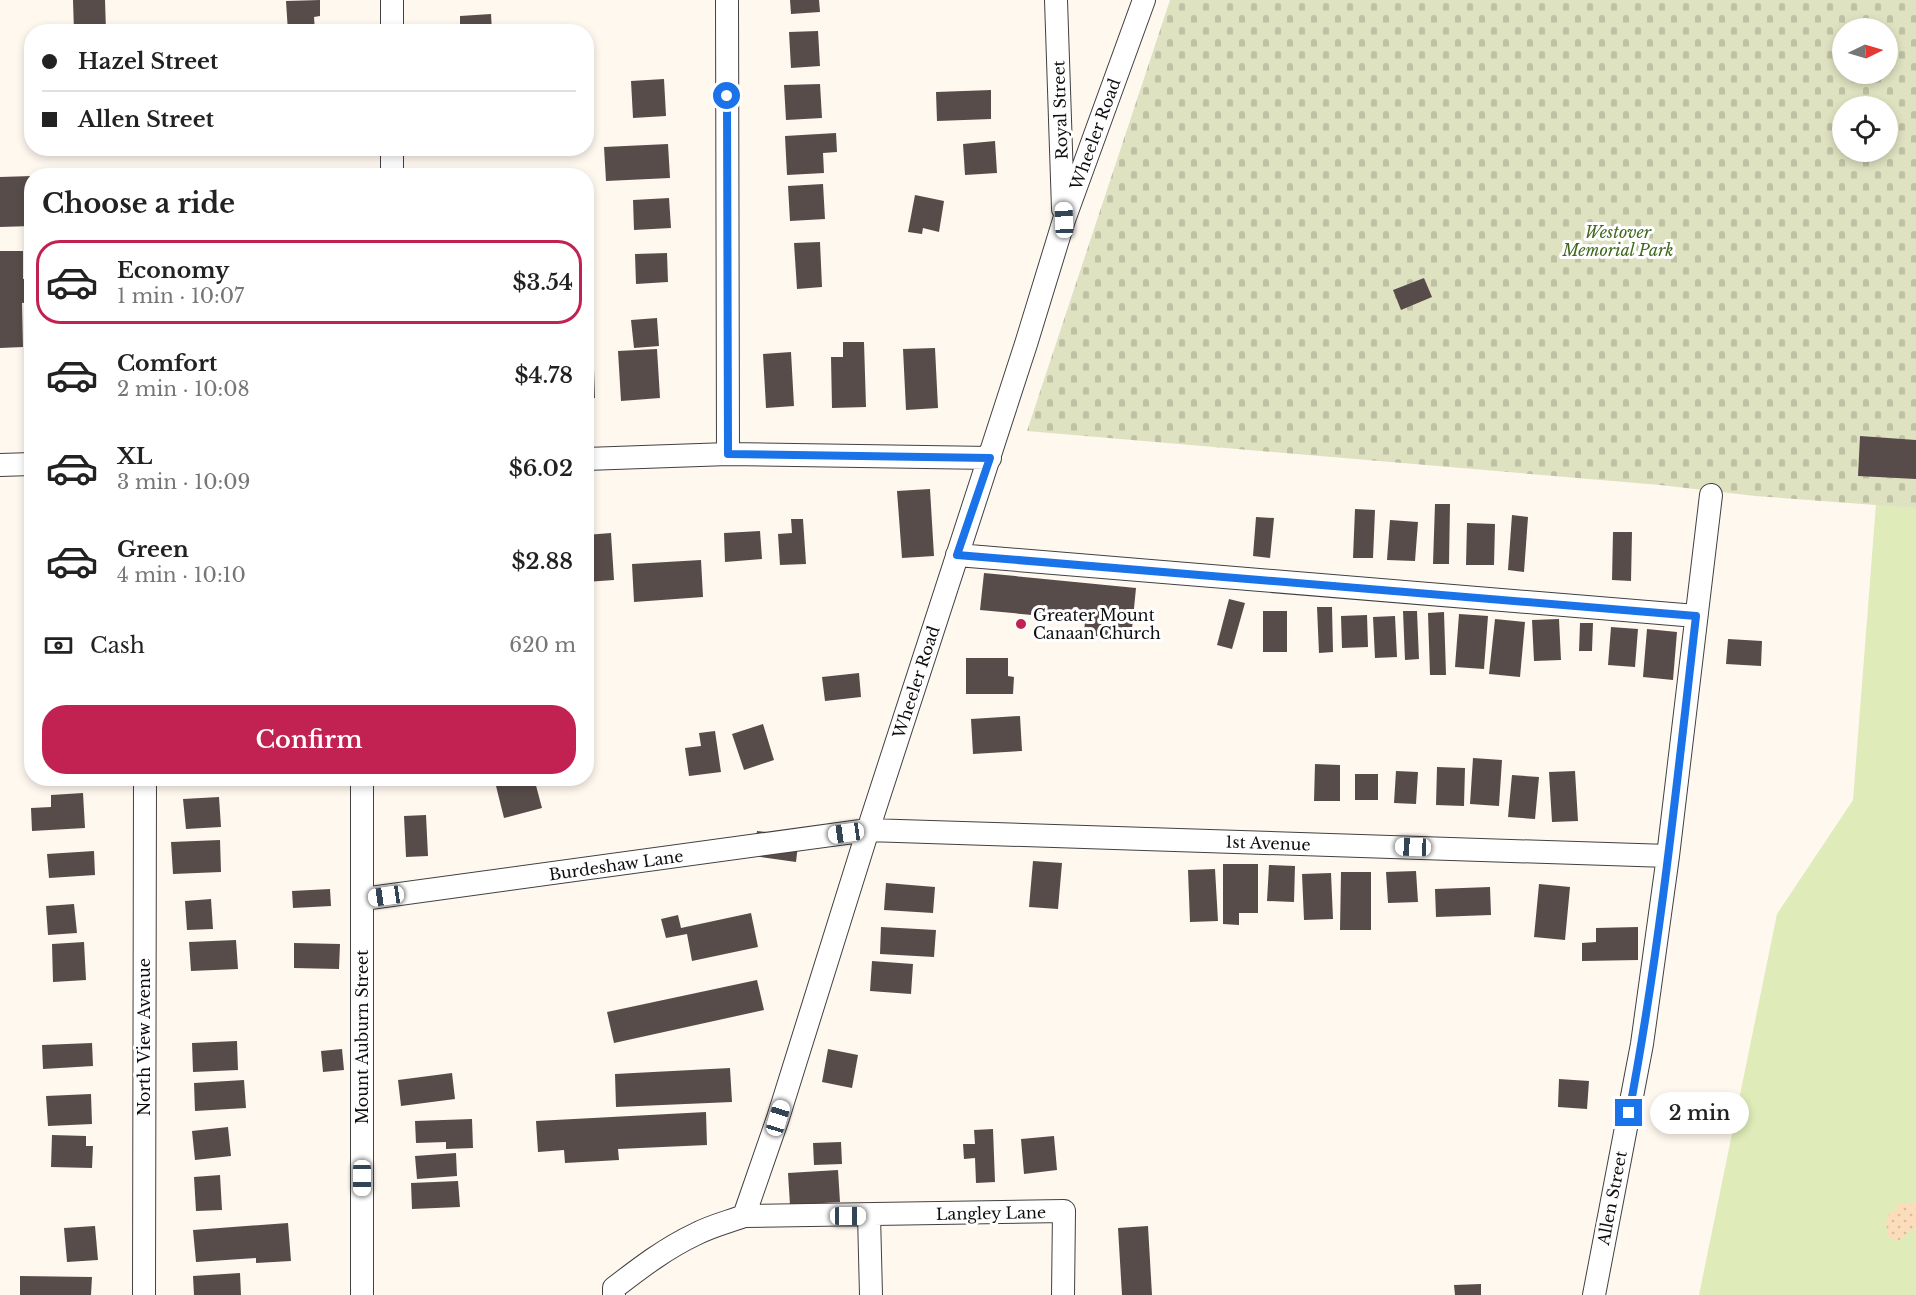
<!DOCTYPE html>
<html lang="en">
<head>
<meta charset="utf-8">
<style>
	:root { --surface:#fff; --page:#f2f2f2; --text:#222; --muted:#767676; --line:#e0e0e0; --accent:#c22252 }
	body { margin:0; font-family:"Libre Baskerville",serif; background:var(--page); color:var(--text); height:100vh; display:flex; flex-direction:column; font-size:22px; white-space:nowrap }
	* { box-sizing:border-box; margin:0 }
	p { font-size:20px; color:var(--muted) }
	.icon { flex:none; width:33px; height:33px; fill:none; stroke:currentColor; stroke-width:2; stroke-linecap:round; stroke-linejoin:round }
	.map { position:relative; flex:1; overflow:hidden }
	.side { position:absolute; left:24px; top:168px; width:570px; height:618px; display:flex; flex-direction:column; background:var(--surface); border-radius:24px; box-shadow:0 3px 9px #0003 }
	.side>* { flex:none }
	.guide { position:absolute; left:24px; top:24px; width:570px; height:132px; border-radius:24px; box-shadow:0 3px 9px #0003; display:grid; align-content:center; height:132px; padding:0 18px; background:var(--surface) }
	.needle { width:39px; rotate:85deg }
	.fabs { position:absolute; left:1832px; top:18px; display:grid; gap:12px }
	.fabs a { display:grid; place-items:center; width:66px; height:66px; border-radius:50%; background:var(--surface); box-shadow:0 3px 9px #0003; font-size:30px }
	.end { position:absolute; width:27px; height:27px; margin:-14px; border:8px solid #1a73e8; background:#fff; box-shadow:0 0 0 3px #fff }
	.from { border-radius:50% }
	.bubble { position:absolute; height:42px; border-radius:21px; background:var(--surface); box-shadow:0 3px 9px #0003; font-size:20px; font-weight:600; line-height:42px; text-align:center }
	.car { position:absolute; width:18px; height:36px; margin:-18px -9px; border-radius:8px; box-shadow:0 0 4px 2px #0007; background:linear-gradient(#fff 24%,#345 0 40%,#fff 0 76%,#345 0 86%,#fff 0) }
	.guide b { display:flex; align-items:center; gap:21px; height:57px; font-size:22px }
	.guide b+b { border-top:2px solid var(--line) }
	.guide i { width:15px; height:15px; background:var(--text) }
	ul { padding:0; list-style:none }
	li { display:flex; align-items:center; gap:18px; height:84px; margin:0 12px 9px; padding:0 6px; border:3px solid transparent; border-radius:24px }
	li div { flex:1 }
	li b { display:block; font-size:22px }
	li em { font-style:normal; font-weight:600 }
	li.selected { border-color:var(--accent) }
	li>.icon { width:54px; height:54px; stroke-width:1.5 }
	h2 { padding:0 18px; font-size:27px; line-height:72px }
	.pay { display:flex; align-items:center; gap:15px; height:66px; padding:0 18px; font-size:22px }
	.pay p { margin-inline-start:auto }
	.primary-button { display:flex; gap:12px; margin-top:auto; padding:12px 18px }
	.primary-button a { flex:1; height:69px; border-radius:24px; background:var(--accent); color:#fff; font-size:24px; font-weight:600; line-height:69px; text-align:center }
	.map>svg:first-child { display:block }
</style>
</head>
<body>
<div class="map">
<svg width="1916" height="1295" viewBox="0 0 1916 1295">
	<defs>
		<pattern id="sand-dots" width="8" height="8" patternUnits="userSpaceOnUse" patternTransform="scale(1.5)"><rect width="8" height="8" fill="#fcddbb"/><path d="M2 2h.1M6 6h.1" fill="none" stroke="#d7bca0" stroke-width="1.8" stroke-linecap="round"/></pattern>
		<pattern id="cemetery-stones" width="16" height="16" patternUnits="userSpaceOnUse" patternTransform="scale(1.5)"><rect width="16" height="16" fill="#dfe2c0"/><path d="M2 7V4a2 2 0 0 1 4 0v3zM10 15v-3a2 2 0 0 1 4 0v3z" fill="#bec1a4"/></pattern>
	</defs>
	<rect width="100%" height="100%" fill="#fff8ef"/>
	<!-- grass -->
	<path fill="#dfebb8" d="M1876,504L1916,508V1295H1699L1777,914L1853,800Z"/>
	<!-- sand -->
	<path fill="url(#sand-dots)" d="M1898,1204H1916V1226L1898,1241L1888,1236L1886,1221L1889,1213L1897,1209Z"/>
	<!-- cemetery -->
	<path fill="url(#cemetery-stones)" fill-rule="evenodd" d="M1170,0H1916V508L1755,496L1660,485L1027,431ZM1842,28H1887V74H1842ZM1842,106H1887V152H1842Z"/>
	<!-- building -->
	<path fill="#574c4a" d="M73,0H105L106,31L74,32Z
		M320,0V16L314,17L315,32H288L286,1Z
		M790,0H819L820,12L791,14Z
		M491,14L492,32H460V16Z
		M818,31L820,66L791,68L789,32Z
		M664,79L666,116L633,118L631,81Z
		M820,84L822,118L786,120L784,85Z
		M991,90V119L937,121L936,92Z
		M836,133L837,152L823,153L824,173L787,175L785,136Z
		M995,141L997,173L965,175L963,144Z
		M668,144L670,178L606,181L604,147Z
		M32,176V226L0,227V177Z
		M823,184L825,219L790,221L788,186Z
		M915,195L944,201L939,232L923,228L922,234L908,232Z
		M669,198L671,228L634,230L633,200Z
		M820,242L822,287L797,289L794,243Z
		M0,251H23V279L31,278L32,302L22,303L23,347L0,348Z
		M667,253L668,282L636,284L635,254Z
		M1424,278L1432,297L1401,310L1393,290Z
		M657,318L659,346L634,348L631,320Z
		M843,342H864L866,407L832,408L831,357H843Z
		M935,348L938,408L906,410L903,349Z
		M657,349L660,398L621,401L618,351Z
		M791,352L794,406L766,408L763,354Z
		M586,370H594L595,398L586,399Z
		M1860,436L1916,440V479L1858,476Z
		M930,489L934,556L902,558L897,491Z
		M1435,504H1450L1449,564H1433Z
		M32,507V569H28L24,508Z
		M1355,509L1375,510L1373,558H1353Z
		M1512,515L1528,517L1524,572L1508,570Z
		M1256,517L1274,518L1270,558L1253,556Z
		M791,519H803L806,564L780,565L778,534L792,533Z
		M1390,520L1418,522L1415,561L1387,560Z
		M1467,523L1495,524L1494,565H1466Z
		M760,531L762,559L725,562L724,533Z
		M1613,532H1632L1631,581L1612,580Z
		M611,533L614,580L586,582V535Z
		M701,560L703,597L634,602L632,564Z
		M984,573L1136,588L1131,639L1084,635L1085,620L980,610Z
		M1229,599L1245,603L1232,649L1217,645Z
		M1317,607H1332L1333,652L1319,653Z
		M1263,611H1287V652H1263Z
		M1403,611H1417L1419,659L1405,660Z
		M1444,612L1446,675H1430L1428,613Z
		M1459,614L1488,616L1484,669L1455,667Z
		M1367,615L1368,647L1342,648L1341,616Z
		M1395,616L1397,657L1375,658L1373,617Z
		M1495,619L1525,622L1520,677L1489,674Z
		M1559,619L1561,660L1534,661L1532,620Z
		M1580,623H1593L1592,651H1579Z
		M1611,627L1638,629L1635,667L1608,665Z
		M1647,629L1677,632L1673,680L1643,677Z
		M1728,639L1762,641L1761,666L1726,664Z
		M966,658H1008V676L1014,677L1013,694H966Z
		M859,673L861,697L825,701L822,677Z
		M1020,716L1022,751L973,754L971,719Z
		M763,724L774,760L744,770L732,734Z
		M715,731L721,772L689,776L685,748L701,746L699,733Z
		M1473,758L1502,760L1499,806L1470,804Z
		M1315,764L1340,765V801H1314Z
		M1437,767L1465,768L1464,806L1436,805Z
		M1396,771L1418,772L1416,804L1394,803Z
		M1575,771L1578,821L1552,822L1549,772Z
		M1355,774H1378V800H1355Z
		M1512,775L1539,777L1535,819L1508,817Z
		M525,778H534L542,808L504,818L496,786Z
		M83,793L85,828L32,831L31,808L51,807V795Z
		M219,797L221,827L186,829L183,799Z
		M426,815L428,856L406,857L404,816Z
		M757,831L799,836L796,862L754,856Z
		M220,840L221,872L173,874L171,842Z
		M94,851L95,875L49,878L47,854Z
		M1033,861L1062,863L1058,909L1029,907Z
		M1223,864H1258V913H1239V925L1223,924Z
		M1269,865L1295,866L1294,902L1267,901Z
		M1215,869L1218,921L1190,922L1188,870Z
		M1416,871L1418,902L1388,903L1386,872Z
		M1341,872H1371V930H1340Z
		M1331,873L1333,919L1304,920L1302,874Z
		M886,883L935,887L933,913L884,910Z
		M1539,884L1570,887L1565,940L1534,937Z
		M1490,887L1491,915L1436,917L1435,889Z
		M330,889L331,906L293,908L292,891Z
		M211,899L213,929L187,930L185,901Z
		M74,904L77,933L48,935L46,906Z
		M751,913L758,947L692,961L687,934L666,938L661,919L678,915L681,928Z
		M881,927L936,930L934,957L880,954Z
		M1638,927V960L1582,961V943L1596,942V928Z
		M236,940L238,969L191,971L189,942Z
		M84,942L86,980L53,982L52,944Z
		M294,943L340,944L339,969L294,968Z
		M872,961L913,964L911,994L870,991Z
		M757,980L764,1010L614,1043L607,1012Z
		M237,1041L238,1070L193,1072L192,1043Z
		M92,1043L93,1066L43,1069L42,1045Z
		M342,1049L344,1070L323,1072L321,1051Z
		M828,1049L858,1055L852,1088L822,1082Z
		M730,1068L732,1102L616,1107L615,1074Z
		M452,1073L455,1099L401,1106L398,1080Z
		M1559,1079L1589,1081L1587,1109L1558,1107Z
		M244,1080L246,1108L195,1111L194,1083Z
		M91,1094L92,1124L48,1126L46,1096Z
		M706,1112L707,1145L618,1149L619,1160L565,1163L564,1150L538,1152L536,1121Z
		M472,1119L473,1148L446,1149V1142L416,1143L415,1121Z
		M228,1127L231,1156L195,1160L192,1131Z
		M993,1129L995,1182L976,1183L975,1158L964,1159L963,1144H975L974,1130Z
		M52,1135L86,1136V1146H93L92,1168L51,1167Z
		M1054,1136L1057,1170L1024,1174L1021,1139Z
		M841,1142L842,1164L814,1165L813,1143Z
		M456,1153L457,1176L417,1179L415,1156Z
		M838,1170L840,1202L790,1205L788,1173Z
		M220,1175L222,1210L196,1211L194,1177Z
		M458,1181L460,1207L412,1209L411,1183Z
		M288,1223L291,1261L256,1263V1258L196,1262L193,1230Z
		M95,1226L98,1260L67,1262L64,1228Z
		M1148,1226L1152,1295H1122L1118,1228Z
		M240,1273L241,1295H194L193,1276Z
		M20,1276L92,1277L91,1295H20Z
		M1481,1284V1295H1455L1454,1285Z"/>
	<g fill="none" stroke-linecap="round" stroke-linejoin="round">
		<defs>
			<path id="street" d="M392,0V32
				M727,0L728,454
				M1056,0L1063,209
				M392,148V176
				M586,459L728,454L990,458
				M0,465L32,464
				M957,555L1696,616
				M363,899L868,830L1668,856
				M869,1215L871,1295
				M744,1216L778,1118L868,830L1026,344L1064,220L1144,0
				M144,1295L145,778
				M362,1295V778
				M614,1295V1288C640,1268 666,1248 696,1234C711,1226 728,1222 744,1216L1064,1211L1063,1295
				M1594,1295L1642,1044L1668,856L1711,495"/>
		</defs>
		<!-- street casing -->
		<use href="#street" stroke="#414141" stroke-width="24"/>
		<!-- street -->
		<use href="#street" stroke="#fff" stroke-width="22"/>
	</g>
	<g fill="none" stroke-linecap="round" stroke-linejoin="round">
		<!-- route -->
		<path stroke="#1a73e8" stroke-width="8" d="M727,96L728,454L990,458L957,555L1696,616C1677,782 1660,949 1629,1113"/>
	</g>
	<!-- markers -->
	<circle fill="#c22252" stroke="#fff" stroke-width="2" cx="1021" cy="624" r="6"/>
	<g text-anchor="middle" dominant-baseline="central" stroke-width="6" stroke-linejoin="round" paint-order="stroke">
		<!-- street labels -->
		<g font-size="16" fill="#0e0e0e" stroke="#fff">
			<text transform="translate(1060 110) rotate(-92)">Royal Street</text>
			<text transform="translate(1095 134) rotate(-70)">Wheeler Road</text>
			<text transform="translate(916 682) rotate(-72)">Wheeler Road</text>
			<text transform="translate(1268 843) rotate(2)">1st Avenue</text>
			<text transform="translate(616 865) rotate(-8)">Burdeshaw Lane</text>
			<text transform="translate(144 1037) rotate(-90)">North View Avenue</text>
			<text transform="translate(362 1037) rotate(-90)">Mount Auburn Street</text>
			<text transform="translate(1612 1198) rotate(-79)">Allen Street</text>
			<text transform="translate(991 1213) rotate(-1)">Langley Lane</text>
		</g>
		<!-- park labels -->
		<g font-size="16" font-style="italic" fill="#3f681d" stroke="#fff">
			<text x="1618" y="232">Westover<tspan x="1618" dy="18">Memorial Park</tspan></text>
		</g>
		<!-- poi labels -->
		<g font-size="16" fill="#0e0e0e" stroke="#fff" text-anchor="start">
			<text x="1033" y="615">Greater Mount<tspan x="1033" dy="18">Canaan Church</tspan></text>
		</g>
	</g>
</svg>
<div class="fabs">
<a><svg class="needle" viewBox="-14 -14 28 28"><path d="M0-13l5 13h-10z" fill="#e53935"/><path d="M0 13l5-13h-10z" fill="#767676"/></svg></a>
<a><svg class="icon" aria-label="locate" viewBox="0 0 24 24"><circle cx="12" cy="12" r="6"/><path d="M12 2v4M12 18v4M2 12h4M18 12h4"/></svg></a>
</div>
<i class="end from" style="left:727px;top:96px"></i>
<i class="end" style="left:1629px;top:1113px"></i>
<div class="bubble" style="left:1650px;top:1092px;width:99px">2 min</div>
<i class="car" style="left:1064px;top:220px;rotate:358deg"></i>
<i class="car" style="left:846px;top:833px;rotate:262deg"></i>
<i class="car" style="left:1413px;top:847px;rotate:272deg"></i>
<i class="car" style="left:386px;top:896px;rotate:262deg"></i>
<i class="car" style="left:778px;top:1118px;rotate:17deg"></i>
<i class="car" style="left:362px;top:1178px;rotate:180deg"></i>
<i class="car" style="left:848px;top:1216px;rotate:90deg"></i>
<div class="guide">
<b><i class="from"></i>Hazel Street</b>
<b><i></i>Allen Street</b>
</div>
<section class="side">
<h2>Choose a ride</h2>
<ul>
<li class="selected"><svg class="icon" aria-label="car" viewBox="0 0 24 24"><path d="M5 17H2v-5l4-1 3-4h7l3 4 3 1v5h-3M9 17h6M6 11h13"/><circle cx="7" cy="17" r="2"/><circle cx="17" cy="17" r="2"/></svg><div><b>Economy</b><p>1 min · 10:07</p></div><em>$3.54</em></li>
<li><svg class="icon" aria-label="car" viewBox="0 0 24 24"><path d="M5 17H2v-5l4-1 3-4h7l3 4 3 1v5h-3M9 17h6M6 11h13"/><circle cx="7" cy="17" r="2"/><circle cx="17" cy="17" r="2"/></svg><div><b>Comfort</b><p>2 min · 10:08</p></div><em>$4.78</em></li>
<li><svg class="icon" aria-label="car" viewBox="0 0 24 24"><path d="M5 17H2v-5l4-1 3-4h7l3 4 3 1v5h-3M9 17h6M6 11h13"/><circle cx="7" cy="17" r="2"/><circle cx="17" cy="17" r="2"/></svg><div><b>XL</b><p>3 min · 10:09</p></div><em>$6.02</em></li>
<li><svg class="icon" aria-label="car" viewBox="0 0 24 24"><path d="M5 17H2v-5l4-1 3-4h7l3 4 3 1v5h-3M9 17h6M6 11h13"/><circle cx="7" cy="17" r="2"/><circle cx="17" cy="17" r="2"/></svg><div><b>Green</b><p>4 min · 10:10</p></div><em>$2.88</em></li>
</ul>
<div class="pay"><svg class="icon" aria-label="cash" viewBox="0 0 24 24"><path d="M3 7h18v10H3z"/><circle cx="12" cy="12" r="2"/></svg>Cash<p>620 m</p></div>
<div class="primary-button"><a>Confirm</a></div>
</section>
</div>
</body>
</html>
